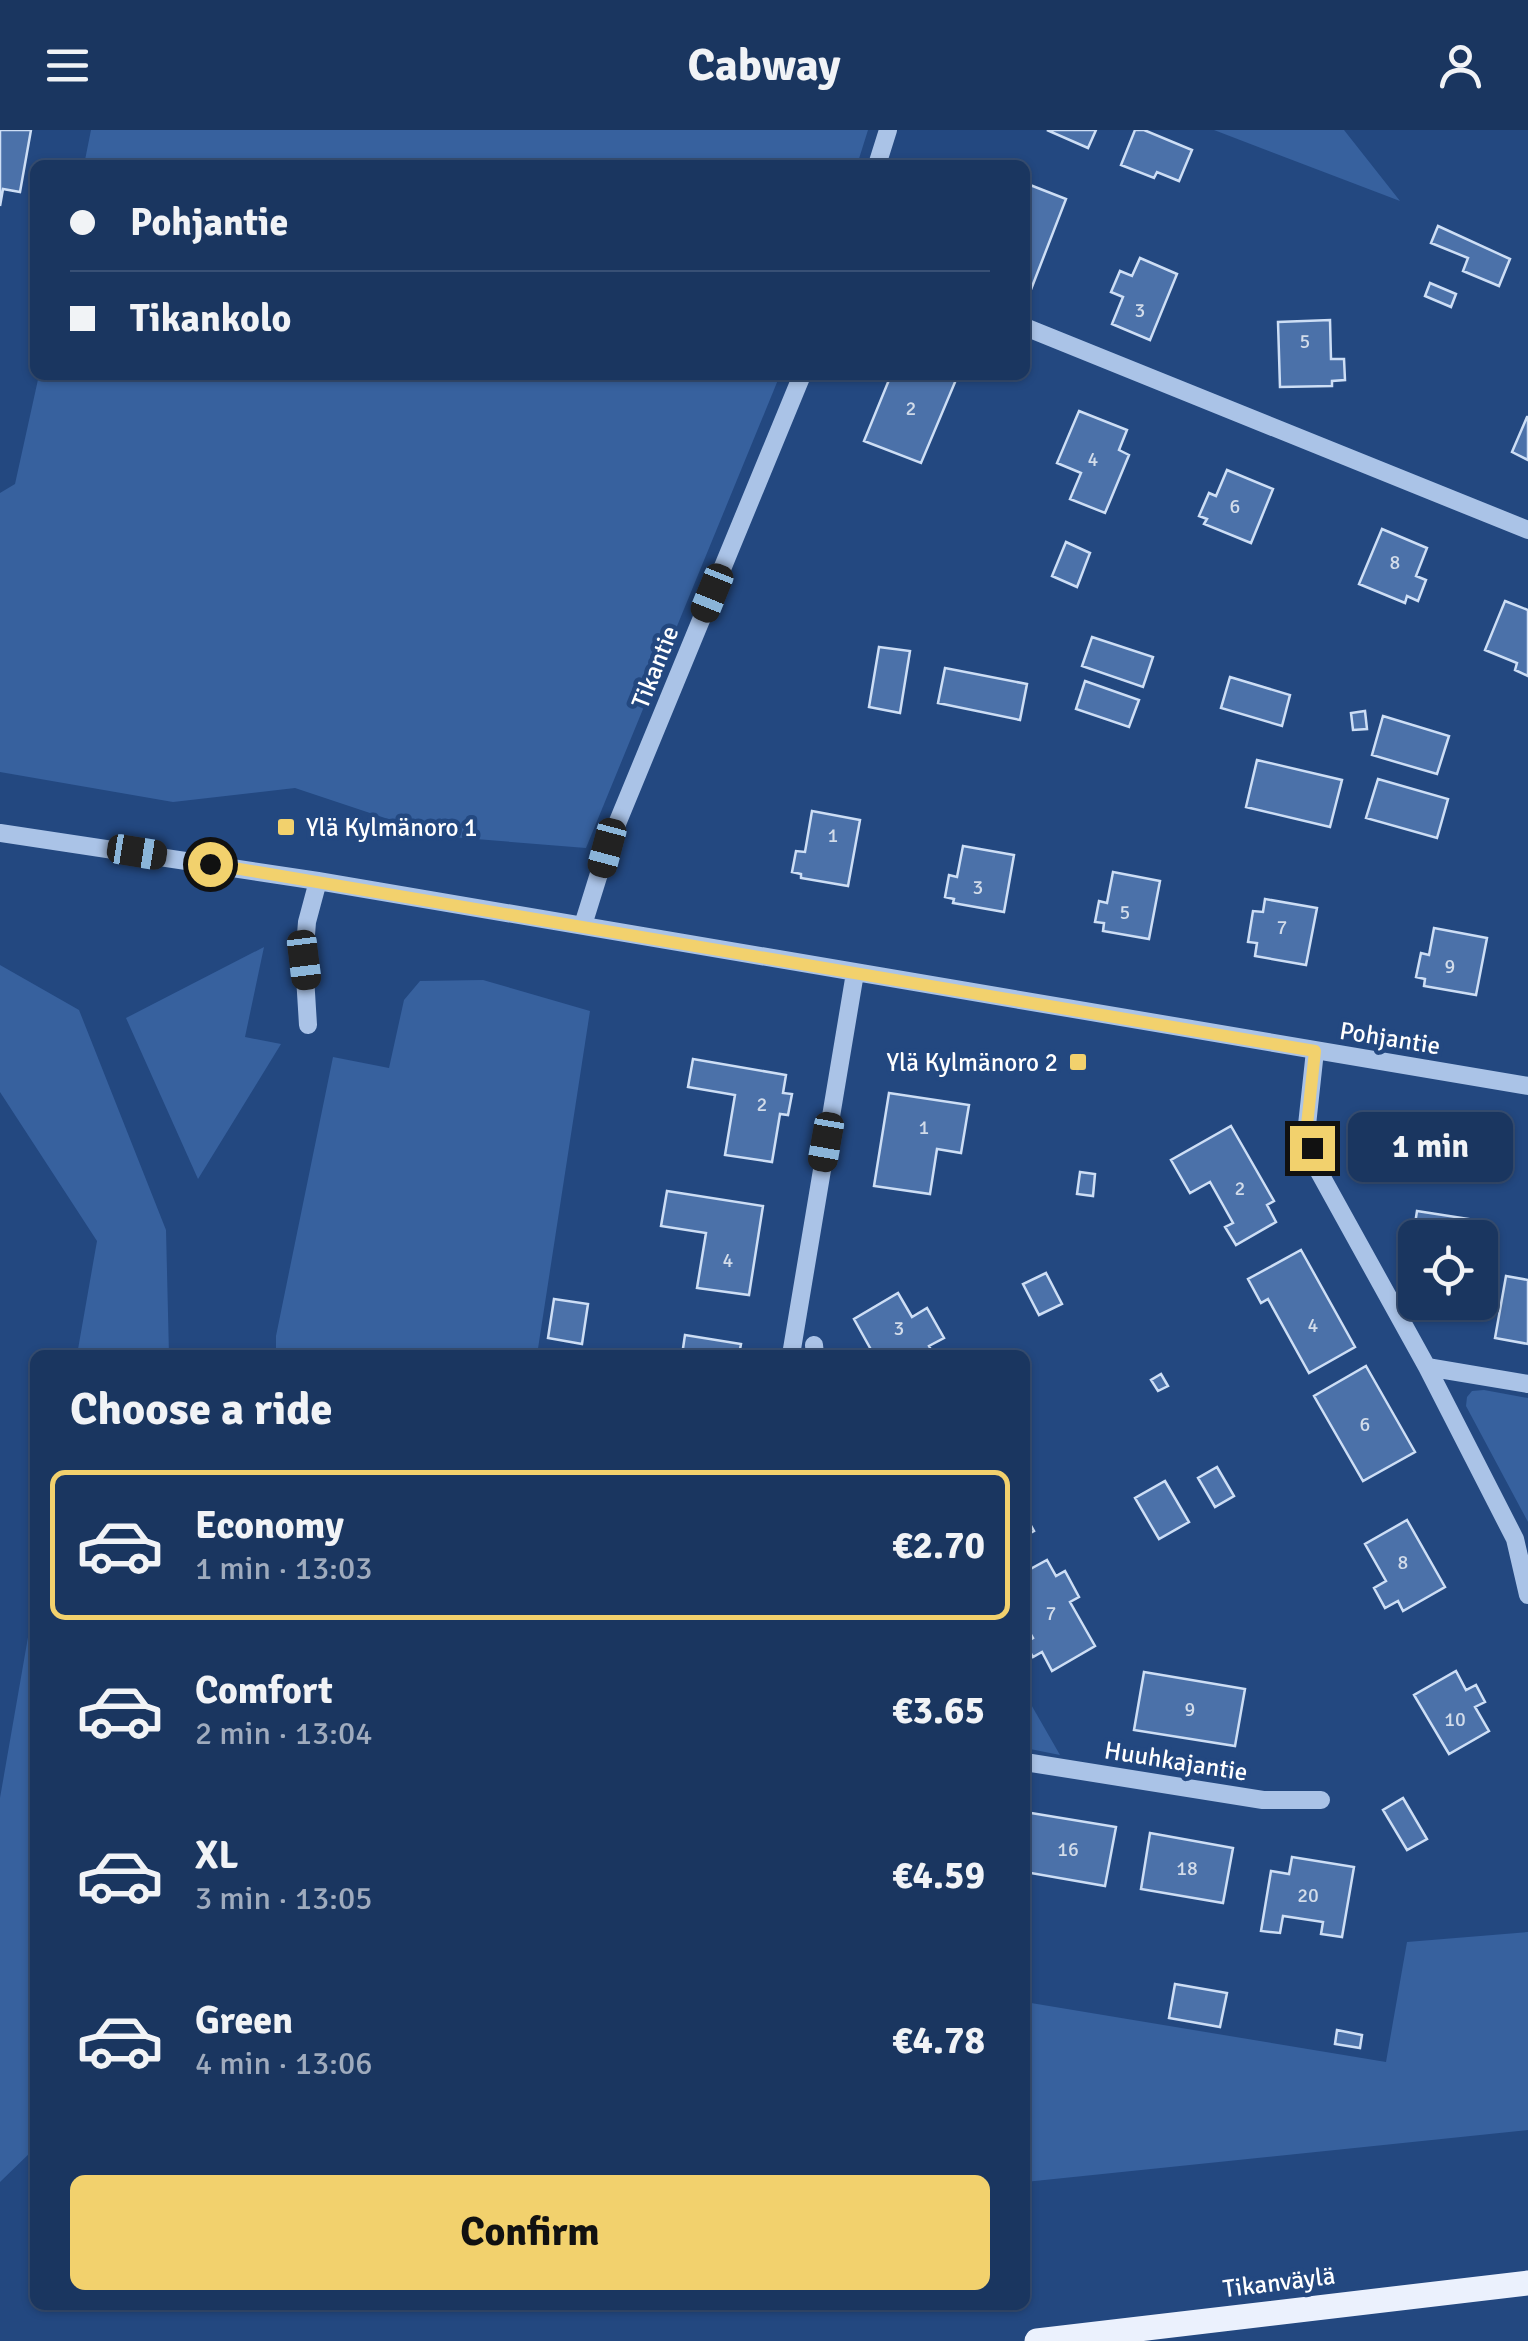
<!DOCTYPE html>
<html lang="en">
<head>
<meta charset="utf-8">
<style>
	:root { --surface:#1a3660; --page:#274169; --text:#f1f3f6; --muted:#9fabbd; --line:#385075; --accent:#f2d16d }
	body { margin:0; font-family:Signika,sans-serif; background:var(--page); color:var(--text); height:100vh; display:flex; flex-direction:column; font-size:38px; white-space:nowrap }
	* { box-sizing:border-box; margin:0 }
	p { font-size:32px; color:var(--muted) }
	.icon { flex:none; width:55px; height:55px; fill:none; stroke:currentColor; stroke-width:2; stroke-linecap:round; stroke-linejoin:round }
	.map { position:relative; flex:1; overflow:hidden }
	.details { position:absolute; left:30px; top:1220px; width:1000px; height:960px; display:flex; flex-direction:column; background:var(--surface); border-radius:15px; box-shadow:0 2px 8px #0004,0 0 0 2px var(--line) }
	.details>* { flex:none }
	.guide { position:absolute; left:30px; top:30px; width:1000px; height:220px; border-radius:15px; box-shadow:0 2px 8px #0004,0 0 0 2px var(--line); display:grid; align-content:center; height:220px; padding:0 40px; background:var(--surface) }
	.buttons { position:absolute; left:1398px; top:1090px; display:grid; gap:20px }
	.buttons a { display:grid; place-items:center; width:100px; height:100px; border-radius:15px; background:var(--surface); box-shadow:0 2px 8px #0004,0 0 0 2px var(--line); font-size:50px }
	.end { position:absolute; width:45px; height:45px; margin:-22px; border:12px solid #f2d16d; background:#111; box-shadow:0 0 0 5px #111 }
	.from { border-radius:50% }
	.bubble { position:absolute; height:70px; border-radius:15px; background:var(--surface); box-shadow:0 2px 8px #0004,0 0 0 2px var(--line); font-size:32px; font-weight:700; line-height:70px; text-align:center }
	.car { position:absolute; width:30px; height:60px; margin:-30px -15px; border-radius:12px; box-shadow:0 0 8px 2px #0007; background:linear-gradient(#222 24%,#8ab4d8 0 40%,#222 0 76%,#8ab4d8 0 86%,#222 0) }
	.guide b { display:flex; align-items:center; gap:35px; height:95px; font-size:38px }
	.guide b+b { border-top:2px solid var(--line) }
	.guide i { width:25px; height:25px; background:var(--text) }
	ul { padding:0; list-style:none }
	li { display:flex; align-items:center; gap:30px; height:150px; margin:0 20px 15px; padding:0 20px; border:5px solid transparent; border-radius:15px }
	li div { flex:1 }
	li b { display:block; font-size:38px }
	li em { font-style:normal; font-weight:700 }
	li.selected { border-color:var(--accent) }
	li>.icon { width:90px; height:90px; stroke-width:1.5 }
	h2 { padding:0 40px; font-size:45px; line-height:120px }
	.action { display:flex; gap:20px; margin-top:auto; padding:20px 40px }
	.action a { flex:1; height:115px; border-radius:15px; background:var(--accent); color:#111; font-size:40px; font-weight:700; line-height:115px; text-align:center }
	header { display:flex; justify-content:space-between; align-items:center; height:130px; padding:0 40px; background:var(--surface); font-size:45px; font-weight:700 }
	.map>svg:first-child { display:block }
</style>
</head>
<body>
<header><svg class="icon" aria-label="menu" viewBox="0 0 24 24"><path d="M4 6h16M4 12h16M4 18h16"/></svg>Cabway<svg class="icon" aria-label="person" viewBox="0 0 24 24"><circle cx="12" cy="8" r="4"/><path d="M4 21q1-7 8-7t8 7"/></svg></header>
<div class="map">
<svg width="1528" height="2211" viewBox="0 0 1528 2211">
	<rect width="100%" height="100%" fill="#234880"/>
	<!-- green -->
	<path fill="#37619e" d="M91,0H868L857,35H84Z
		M1214,0H1344L1400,71Z
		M39,245H780L586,718L439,706L295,658L173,672L0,642V363L15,354Z
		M264,817L245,907L281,914L198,1049L126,888Z
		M0,835L79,880L166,1100L169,1225H77L97,1111L0,962Z
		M483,850L590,881L537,1225H276V1206L333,927L389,938L404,870L420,851Z
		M1484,1260L1528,1268V1392L1466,1276L1467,1267L1472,1261Z
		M35,1467V2018L0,2052V1668Z
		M1025,1564L1060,1625L1025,1618Z
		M1528,1802V2000L1025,2052V1872L1386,1932L1407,1812Z"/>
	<!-- building -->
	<path fill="#4b71a9" stroke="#cddef5" stroke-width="2.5" d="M0,0H31L20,62L3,59L0,76Z
		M1047,0H1096L1088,18Z
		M1135,0H1144L1192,20L1179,51L1157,42L1154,48L1121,35Z
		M1025,53L1066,69L1030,162L1025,160Z
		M1438,96L1510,129L1499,156L1463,141L1468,128L1431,113Z
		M1140,128L1177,144L1150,210L1112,194L1123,167L1111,162L1120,141L1132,146Z
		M1430,153L1456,164L1451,177L1425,166Z
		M1330,190L1331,229H1344L1345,250L1332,251V256L1280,257L1278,192Z
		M891,245H958L921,333L864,311Z
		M1079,281L1127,300L1119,320L1129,325L1105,383L1070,369L1081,343L1057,333Z
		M1527,287H1528V330L1512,322Z
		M1227,340L1273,359L1251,413L1204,394L1207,389L1199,386L1209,363L1216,366Z
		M1382,399L1427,418L1416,446L1426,450L1418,471L1407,466L1405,473L1359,454Z
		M1066,412L1090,423L1077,457L1052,446Z
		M1505,471L1528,480V546L1515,540L1517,533L1485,520Z
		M1092,507L1153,527L1143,557L1082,536Z
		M879,517L910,521L900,583L869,577Z
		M945,538L1027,554L1020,590L938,573Z
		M1230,547L1290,565L1282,596L1221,578Z
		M1085,551L1139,570L1129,597L1076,579Z
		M1365,581L1367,599L1353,600L1351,583Z
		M1383,586L1449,606L1437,644L1372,625Z
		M1257,630L1342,650L1330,697L1246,677Z
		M1378,649L1448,669L1437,708L1366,688Z
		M812,681L860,690L848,756L801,748V744L792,742L796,721L805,722Z
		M963,716L1014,725L1004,782L953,773L954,769L945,767L949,745L957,747Z
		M1113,742L1160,751L1149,809L1103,801L1104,793L1095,792L1099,771L1107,773Z
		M1265,769L1317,778L1306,835L1255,826L1257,813L1248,812L1253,781L1263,782Z
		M1434,798L1487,808L1476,865L1424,856L1425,849L1416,847L1421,823L1429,825Z
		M693,929L786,945L783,963L792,964L788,985L780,984L772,1032L725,1025L735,965L688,957Z
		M889,963L969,975L961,1023L937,1019L930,1064L874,1056Z
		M1231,996L1274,1071L1267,1075L1276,1092L1236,1115L1225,1097L1233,1093L1210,1052L1190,1063L1171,1030Z
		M1080,1042L1095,1044L1093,1066L1077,1064Z
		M667,1061L763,1076L749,1165L697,1158L706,1103L661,1096Z
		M1417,1081L1488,1092L1480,1141V1108H1415V1141L1408,1139Z
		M1301,1120L1355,1217L1309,1243L1268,1169L1261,1173L1248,1149Z
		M1046,1143L1062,1174L1039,1185L1023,1154Z
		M1506,1146L1528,1150V1214L1495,1208Z
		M898,1163L912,1187L927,1178L944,1208L929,1216L934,1225H874L854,1189Z
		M554,1169L588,1174L582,1214L548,1208Z
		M685,1205L741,1214L739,1225H682Z
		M1366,1236L1415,1322L1363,1351L1314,1266Z
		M1161,1244L1168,1256L1158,1261L1151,1250Z
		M1217,1337L1234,1366L1215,1377L1198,1348Z
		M1165,1351L1189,1392L1159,1409L1135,1368Z
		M1025,1385L1034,1401L1025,1406Z
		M1407,1390L1445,1457L1403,1481L1398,1471L1385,1478L1374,1458L1386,1451L1365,1414Z
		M1047,1430L1056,1446L1065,1441L1079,1467L1070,1472L1095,1516L1052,1541L1042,1522L1033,1527L1025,1513L1033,1508L1025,1494V1442Z
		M1456,1541L1466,1560L1476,1555L1485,1572L1475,1577L1489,1601L1449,1624L1414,1565Z
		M1144,1542L1245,1559L1235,1616L1134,1600Z
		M1403,1668L1427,1709L1407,1720L1383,1680Z
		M1025,1682L1116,1697L1105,1756L1025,1742Z
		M1150,1703L1233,1718L1223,1773L1141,1759Z
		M1292,1727L1354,1737L1342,1807L1321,1804L1323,1792L1283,1786L1280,1803L1261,1801L1271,1741L1289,1744Z
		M1175,1854L1227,1863L1220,1897L1169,1888Z
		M1337,1900L1362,1905L1360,1918L1335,1914Z"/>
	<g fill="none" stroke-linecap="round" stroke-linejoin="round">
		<!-- minor -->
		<path stroke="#aac3e7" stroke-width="18" d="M877,35L888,0
			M1025,197L1528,400
			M0,703L318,751L1528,956
			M583,795L607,718L802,245
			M308,895L304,830L307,792L318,751
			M1315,921L1307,995L1318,1040L1427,1237L1515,1409L1528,1465
			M814,1215L815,1225
			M791,1225L855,843
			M1427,1237L1528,1254
			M1025,1632L1263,1670H1321"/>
		<!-- major -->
		<path stroke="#ebf1fd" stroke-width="25" d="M1037,2211L1528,2153"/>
	</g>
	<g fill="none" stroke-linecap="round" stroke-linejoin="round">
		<!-- route -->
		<path stroke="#f2d16d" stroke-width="12" d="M210,734L1315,921L1307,995L1312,1018"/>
	</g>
	<!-- markers -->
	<g fill="#f2d16d" stroke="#234880" stroke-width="4">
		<rect x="276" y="687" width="20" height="20" rx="5"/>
		<rect x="1068" y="922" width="20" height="20" rx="5"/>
	</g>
	<g text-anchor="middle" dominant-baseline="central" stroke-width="9" stroke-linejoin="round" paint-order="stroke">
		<!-- number labels -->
		<g font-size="20" fill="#d2dcea">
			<text x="1140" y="180">3</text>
			<text x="1305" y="211">5</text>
			<text x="911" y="278">2</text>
			<text x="1093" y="329">4</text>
			<text x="1235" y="376">6</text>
			<text x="1395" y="432">8</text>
			<text x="833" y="705">1</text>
			<text x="978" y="757">3</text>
			<text x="1125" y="782">5</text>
			<text x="1282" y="797">7</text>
			<text x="1450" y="836">9</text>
			<text x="762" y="974">2</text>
			<text x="924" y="997">1</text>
			<text x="1240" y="1058">2</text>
			<text x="728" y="1130">4</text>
			<text x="1313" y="1195">4</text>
			<text x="899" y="1198">3</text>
			<text x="1365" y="1294">6</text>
			<text x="1403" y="1432">8</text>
			<text x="1051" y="1483">7</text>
			<text x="1190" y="1579">9</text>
			<text x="1455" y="1589">10</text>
			<text x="1068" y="1719">16</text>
			<text x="1187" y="1738">18</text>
			<text x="1308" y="1765">20</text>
		</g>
		<!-- street labels -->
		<g font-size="25" fill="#fff" stroke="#234880">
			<text transform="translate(655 537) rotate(-68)">Tikantie</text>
			<text transform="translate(1390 908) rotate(9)">Pohjantie</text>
			<text transform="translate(1176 1631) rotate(9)">Huuhkajantie</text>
			<text transform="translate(1279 2152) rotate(-7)">Tikanväylä</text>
		</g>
		<!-- poi labels -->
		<g font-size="25" fill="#fff" stroke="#234880" text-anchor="start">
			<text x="306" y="697">Ylä Kylmänoro 1</text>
			<text x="1058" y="932" text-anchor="end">Ylä Kylmänoro 2</text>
		</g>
	</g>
</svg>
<div class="buttons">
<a><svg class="icon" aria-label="locate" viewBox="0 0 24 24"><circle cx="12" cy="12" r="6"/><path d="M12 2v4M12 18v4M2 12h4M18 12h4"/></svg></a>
</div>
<i class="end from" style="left:210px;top:734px"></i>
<i class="end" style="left:1312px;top:1018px"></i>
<div class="bubble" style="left:1348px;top:982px;width:165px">1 min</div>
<i class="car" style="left:712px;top:463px;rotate:202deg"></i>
<i class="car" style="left:607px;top:718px;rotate:195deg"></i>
<i class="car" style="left:137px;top:722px;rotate:99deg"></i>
<i class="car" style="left:304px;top:830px;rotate:173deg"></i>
<i class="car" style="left:826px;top:1012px;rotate:190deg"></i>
<div class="guide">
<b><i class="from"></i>Pohjantie</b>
<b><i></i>Tikankolo</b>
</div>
<section class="details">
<h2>Choose a ride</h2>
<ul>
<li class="selected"><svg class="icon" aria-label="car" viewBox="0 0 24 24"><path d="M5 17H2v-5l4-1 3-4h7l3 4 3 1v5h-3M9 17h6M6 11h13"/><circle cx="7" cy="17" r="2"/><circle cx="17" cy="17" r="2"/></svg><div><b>Economy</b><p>1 min · 13:03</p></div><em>€2.70</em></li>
<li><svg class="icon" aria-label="car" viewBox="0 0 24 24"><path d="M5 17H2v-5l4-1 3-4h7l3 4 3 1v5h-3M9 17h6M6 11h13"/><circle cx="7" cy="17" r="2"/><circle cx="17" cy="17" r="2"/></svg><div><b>Comfort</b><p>2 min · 13:04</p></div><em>€3.65</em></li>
<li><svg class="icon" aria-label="car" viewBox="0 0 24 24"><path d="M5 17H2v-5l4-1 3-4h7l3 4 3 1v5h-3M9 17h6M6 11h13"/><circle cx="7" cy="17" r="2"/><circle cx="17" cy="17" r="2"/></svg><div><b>XL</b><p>3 min · 13:05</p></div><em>€4.59</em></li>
<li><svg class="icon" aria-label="car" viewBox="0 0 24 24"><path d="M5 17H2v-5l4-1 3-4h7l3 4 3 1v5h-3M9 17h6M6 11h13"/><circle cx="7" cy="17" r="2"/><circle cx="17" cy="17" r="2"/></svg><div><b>Green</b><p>4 min · 13:06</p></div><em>€4.78</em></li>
</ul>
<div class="action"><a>Confirm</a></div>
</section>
</div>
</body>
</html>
